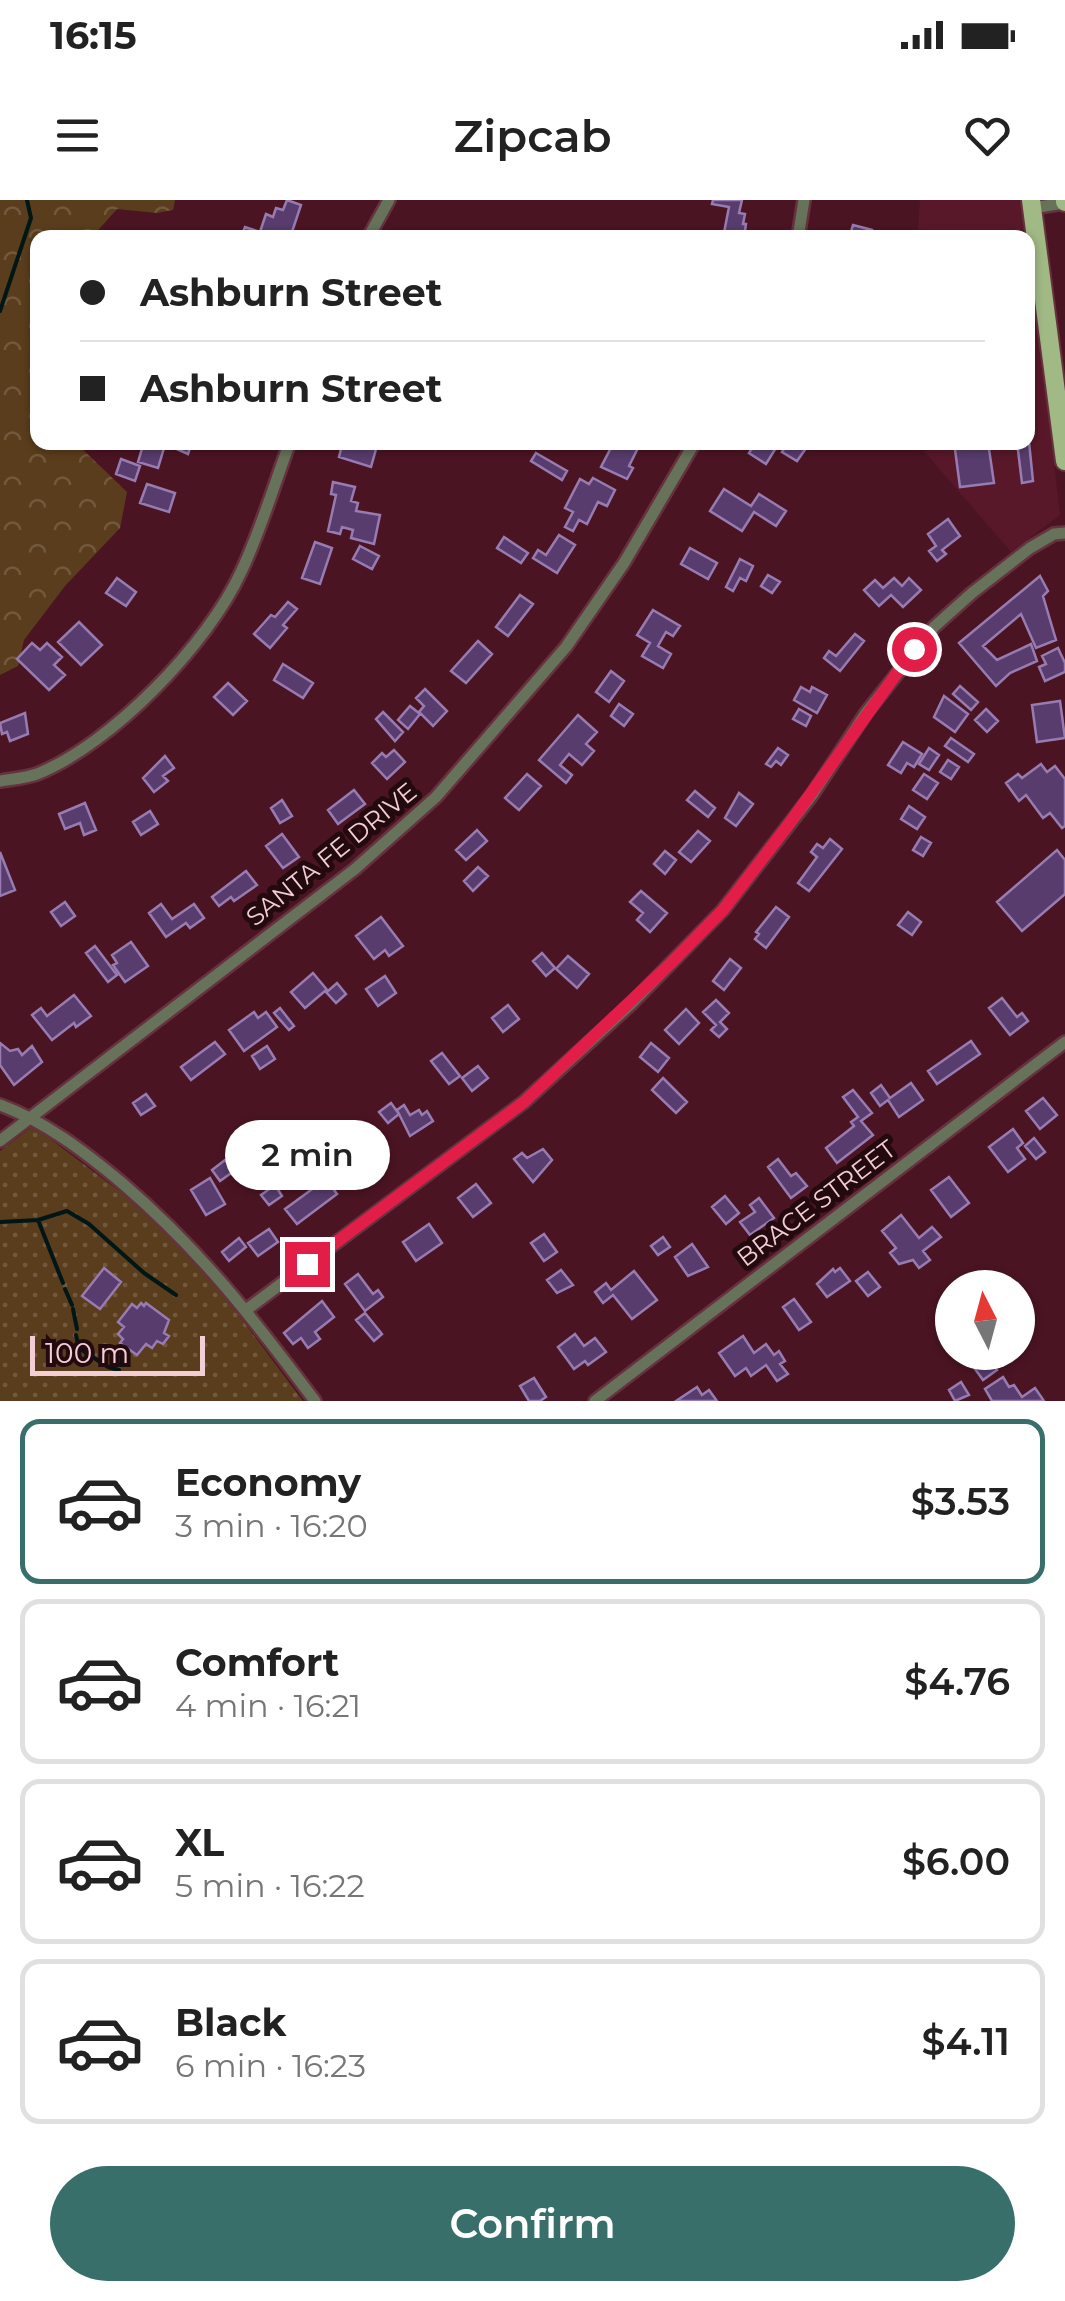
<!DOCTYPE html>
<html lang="en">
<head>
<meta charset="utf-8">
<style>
	:root { --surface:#fff; --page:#f2f2f2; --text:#222; --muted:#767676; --line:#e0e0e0; --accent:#396f6b }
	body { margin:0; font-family:Montserrat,sans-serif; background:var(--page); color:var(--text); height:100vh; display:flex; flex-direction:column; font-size:38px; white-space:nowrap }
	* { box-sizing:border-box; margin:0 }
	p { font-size:32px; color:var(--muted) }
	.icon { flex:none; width:55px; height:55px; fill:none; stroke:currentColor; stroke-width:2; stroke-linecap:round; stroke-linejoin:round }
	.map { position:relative; height:1201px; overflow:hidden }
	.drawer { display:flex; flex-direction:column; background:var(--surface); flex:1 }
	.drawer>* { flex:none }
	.top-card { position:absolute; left:30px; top:30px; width:1005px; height:220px; border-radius:20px; box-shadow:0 2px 8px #0004; display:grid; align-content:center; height:220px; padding:0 50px; background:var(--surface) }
	.needle { width:65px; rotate:354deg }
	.controls { position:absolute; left:935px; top:1070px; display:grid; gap:20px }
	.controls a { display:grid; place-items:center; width:100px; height:100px; border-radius:50%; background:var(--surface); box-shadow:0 2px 8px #0004; font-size:50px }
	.scale { position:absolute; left:30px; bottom:25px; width:175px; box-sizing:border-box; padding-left:10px; border:5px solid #f3ced4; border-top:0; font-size:28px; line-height:35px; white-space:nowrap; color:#f3ced4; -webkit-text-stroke:8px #220a0f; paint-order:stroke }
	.end { position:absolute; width:45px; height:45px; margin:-22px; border:12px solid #e11d48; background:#fff; box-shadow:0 0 0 5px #fff }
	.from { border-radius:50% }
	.bubble { position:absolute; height:70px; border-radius:35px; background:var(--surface); box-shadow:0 2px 8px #0004; font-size:32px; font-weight:600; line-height:70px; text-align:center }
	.top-card b { display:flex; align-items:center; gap:35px; height:95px; font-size:38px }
	.top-card b+b { border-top:2px solid var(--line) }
	.top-card i { width:25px; height:25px; background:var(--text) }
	ul { padding:18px 0 0; list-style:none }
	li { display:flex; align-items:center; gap:30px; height:165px; margin:0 20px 15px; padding:0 30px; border:5px solid var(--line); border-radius:20px }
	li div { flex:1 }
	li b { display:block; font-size:38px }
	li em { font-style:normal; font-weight:600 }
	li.on { border-color:var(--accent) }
	li>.icon { width:90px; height:90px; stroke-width:1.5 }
	.action { display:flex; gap:20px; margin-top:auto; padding:20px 50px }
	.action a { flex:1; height:115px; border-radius:60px; background:var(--accent); color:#fff; font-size:40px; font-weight:600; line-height:115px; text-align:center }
	.status { display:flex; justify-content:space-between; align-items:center; height:70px; padding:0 50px; background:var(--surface); direction:ltr }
	.status svg { height:28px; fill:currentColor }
	header { display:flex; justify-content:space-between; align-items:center; height:130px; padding:0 50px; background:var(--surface); font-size:45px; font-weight:600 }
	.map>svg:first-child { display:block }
</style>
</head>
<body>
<div class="status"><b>16:15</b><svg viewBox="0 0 49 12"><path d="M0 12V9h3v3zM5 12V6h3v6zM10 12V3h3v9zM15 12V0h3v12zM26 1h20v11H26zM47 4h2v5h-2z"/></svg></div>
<header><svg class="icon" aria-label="menu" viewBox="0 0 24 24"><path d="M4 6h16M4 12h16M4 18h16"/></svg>Zipcab<svg class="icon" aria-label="heart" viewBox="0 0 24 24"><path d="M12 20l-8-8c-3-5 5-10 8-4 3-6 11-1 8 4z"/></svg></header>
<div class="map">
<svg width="1065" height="1201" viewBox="0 0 1065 1201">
	<defs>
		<pattern id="forest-crowns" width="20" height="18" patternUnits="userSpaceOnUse" patternTransform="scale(2.5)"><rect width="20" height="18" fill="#5a3d1c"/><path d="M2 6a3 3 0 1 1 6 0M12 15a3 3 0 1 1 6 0" fill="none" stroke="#72583c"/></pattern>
		<pattern id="park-dots" width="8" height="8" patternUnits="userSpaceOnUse" patternTransform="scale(2.5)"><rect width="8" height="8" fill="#5a3d1c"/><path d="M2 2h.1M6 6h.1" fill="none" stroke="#72583c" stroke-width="1.8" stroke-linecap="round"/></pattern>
	</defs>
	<rect width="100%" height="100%" fill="#4b1422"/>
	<!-- built -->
	<path fill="#581829" d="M920,0H1024L1060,315L1011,352L917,243L1028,242V38H917Z"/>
	<!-- forest -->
	<path fill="url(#forest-crowns)" d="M0,0H175L173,10L157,13L117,9L92,37L38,38V242L76,243L127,292L120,328L65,386L24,440L18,466L0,475Z"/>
	<!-- park -->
	<path fill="url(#park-dots)" d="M33,926L147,1012L220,1090L303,1201H0V951Z"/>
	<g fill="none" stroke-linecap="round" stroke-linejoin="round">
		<!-- stream -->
		<path stroke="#001715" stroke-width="4" d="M0,111L31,18L27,0
			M38,1020L63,1083
			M0,1022L38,1020L67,1011L89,1024L144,1073L176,1095
			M65,1089L72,1105
			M73,1109L77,1129
			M76,1135L79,1148L108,1167L119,1170
			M121,1165L122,1155"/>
	</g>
	<!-- building -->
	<path fill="#573c6d" stroke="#987cb1" stroke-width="2.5" d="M287,0L301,5L290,38L241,37L245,27L260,32L266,14L273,17L276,8L283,10Z
		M713,0H742L739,13L745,14L743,24H746L744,38H723L729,7L712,4Z
		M853,25L872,30L870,38H837L838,32L850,35Z
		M1028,232L1033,281L1022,283L1017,242H1028Z
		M144,242L164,248L158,268L138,262Z
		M161,242H192L188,254Z
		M343,242H378L371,267L339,257Z
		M614,242H641L629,266L633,268L627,279L601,267Z
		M756,242L779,243L766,264L749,253Z
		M788,242L809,244L797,261L782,252Z
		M954,242H988L994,283L960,287Z
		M536,253L567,271L562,280L531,261Z
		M121,259L140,266L135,281L116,274Z
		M593,278L615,290L607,306L598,302L587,324L579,320L573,331L565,327L573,312L565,308L580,279L589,284Z
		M333,282L355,287L351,301L358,303L356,311L380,315L374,344L351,338L353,330L342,327L340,334L328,331L336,295L331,294Z
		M147,284L175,293L169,312L140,303Z
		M724,289L751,306L759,294L786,311L776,326L754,312L742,331L710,311Z
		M948,319L960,336L942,350L946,354L937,361L929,351L936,346L928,334Z
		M559,335L575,345L557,373L533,358L538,350L546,355Z
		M504,337L528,353L521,363L497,348Z
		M315,342L332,348L320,384L302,378Z
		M360,346L379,356L372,369L353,359Z
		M690,348L717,363L708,379L681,364Z
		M740,359L753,366L746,381L740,378L733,391L726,387Z
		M768,375L780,382L772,393L761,386Z
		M1040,376L1048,391L1043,396L1056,440L1036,448L1021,414L983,446L997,460L1031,444L1037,461L1010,473L996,486L959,443Z
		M117,378L136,392L126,406L106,393Z
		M894,378L902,386L909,378L921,390L903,407L891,395L879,406L864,390L875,380L883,388Z
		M520,395L533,404L508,436L496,427Z
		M288,402L297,409L283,425L287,428L270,448L254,434L271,415L275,417Z
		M653,410L680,426L673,436L666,432L658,446L671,454L663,468L642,456L650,443L637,435Z
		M79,422L102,445L81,465L58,442Z
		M855,434L864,441L840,471L824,458L829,451L836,456Z
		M478,441L492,454L466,483L451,471Z
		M32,443L40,450L47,443L62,457L54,465L65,475L49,490L17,459Z
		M1058,448L1065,463V472L1045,481L1039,467L1046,464L1042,456Z
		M283,464L313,483L303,498L274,480Z
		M611,471L624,481L609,502L596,492Z
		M228,483L247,501L233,515L214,497Z
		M960,486L978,502L971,510L953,494Z
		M801,487L810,492L812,487L827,495L817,513L794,500Z
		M425,489L447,511L433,526L419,512L424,506L416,498Z
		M944,496L968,514L955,532L934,517Z
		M1060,501L1065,538L1037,542L1032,505Z
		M619,504L633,514L624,526L611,516Z
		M410,506L420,514L408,529L398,520Z
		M799,509L811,516L806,526L793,519Z
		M986,509L998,521L987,532L975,520Z
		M383,512L403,532L395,541L376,519Z
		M25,513L28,534L10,541L7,532L2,534L0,523Z
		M578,515L597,532L586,544L594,551L582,565L569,554L560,565L572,575L566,583L539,560Z
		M951,538L974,554L968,562L945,546Z
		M903,542L922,554L914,567L907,563L901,573L888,565Z
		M778,548L788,555L781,565L776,561L771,567L766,564Z
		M929,548L939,555L929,570L919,564Z
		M394,550L405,562L387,579L372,563L382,553L386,557Z
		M165,556L174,568L163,576L168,581L154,592L143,578Z
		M948,560L959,567L951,579L940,572Z
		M1041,564L1047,572L1055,566L1065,579V626L1062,628L1050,613L1043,618L1026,595L1019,601L1006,583L1018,574L1022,578Z
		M527,574L541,586L519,610L505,598Z
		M924,574L938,583L927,599L913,590Z
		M354,590L365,604L338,624L328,610Z
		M695,591L715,608L708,617L687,600Z
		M739,593L753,604L736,626L725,618Z
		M282,600L292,616L280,623L271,608Z
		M85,603L96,630L84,635L80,623L65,629L59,614Z
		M909,606L925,617L917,629L901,619Z
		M150,611L158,624L141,635L133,622Z
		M477,630L487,641L466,660L456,650Z
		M698,631L710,641L691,662L679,652Z
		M282,634L299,657L283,668L266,646Z
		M921,637L931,643L923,656L913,650Z
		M830,639L842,649L809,691L798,683L817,657L811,652L817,644L823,648Z
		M1057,650L1065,660V694L1022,731L997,702Z
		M665,651L676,660L665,674L654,664Z
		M0,652L15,690L0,696Z
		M478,667L488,676L473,691L464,681Z
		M246,671L257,685L234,701L231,697L219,706L212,697Z
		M641,691L667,713L650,732L637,720L643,713L630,702Z
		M65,702L75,716L61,726L51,712Z
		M161,704L172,719L194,704L204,718L190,728L186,723L166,737L149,713Z
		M776,707L789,717L766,748L755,739L759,734L756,732Z
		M908,712L921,722L912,735L898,725Z
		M381,717L403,746L389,756L385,750L374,759L356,736Z
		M131,742L148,766L125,782L113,765L117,763L112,755Z
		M95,746L117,775L108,782L86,753Z
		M542,753L555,768L546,776L533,761Z
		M568,756L589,774L577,788L556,769Z
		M730,759L741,768L724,790L713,781Z
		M313,773L328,791L337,783L346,794L336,803L325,791L305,808L291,792Z
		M385,776L396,793L378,806L366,789Z
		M74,795L91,816L76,827L74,823L52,840L32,815L41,808L47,816Z
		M1002,798L1017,817L1022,813L1028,821L1010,835L989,808Z
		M716,800L729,813L720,822L727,829L719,837L711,830L716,825L703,812Z
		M508,805L519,819L503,832L492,818Z
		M280,808L294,826L289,830L274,813Z
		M686,809L699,823L679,844L665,830Z
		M254,812L258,818L266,812L277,827L244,851L229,830Z
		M971,841L980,854L937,884L928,871Z
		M215,842L225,854L191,880L181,867Z
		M0,843L10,851L18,849L22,855L32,846L42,862L14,885L0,865Z
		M651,843L669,858L658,872L640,857Z
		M267,846L275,859L260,869L252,856Z
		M442,853L460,876L449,884L431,861Z
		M478,866L488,878L472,891L462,878Z
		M663,878L687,902L676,913L652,890Z
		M911,883L923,900L899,917L888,900L880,906L871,893L881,885L890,898Z
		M853,890L872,913L861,921L873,935L837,963L826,948L854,926L851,922L858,917L843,897Z
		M146,894L155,906L141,915L133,903Z
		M1043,898L1057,915L1040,929L1026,911Z
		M391,903L399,914L388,923L379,912Z
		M404,905L410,915L419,910L422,915L427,911L433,921L410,936L397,910Z
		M1013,929L1023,943L1017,948L1025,959L1008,972L989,947Z
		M341,938L348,949L333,959L327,948Z
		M1034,938L1045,952L1036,959L1025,946Z
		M373,941L385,958L358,976L346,959Z
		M543,949L552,960L533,982L514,959L522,953L527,958Z
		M778,959L791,976L796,973L807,986L791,998L768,967Z
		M225,960L234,971L220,981L212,970Z
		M949,977L969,1003L951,1017L931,990Z
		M210,978L225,1004L206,1015L191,990Z
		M326,979L337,994L297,1024L285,1009Z
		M476,984L491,1003L473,1017L458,998Z
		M275,985L282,996L269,1005L261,995Z
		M725,996L739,1013L726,1024L712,1007Z
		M759,998L774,1018L750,1035L740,1022L755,1012L750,1005Z
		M901,1015L919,1038L932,1027L941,1037L923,1051L930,1060L919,1068L913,1060L899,1064L890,1053L896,1048L882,1031Z
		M429,1024L442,1043L416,1061L403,1042Z
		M269,1029L278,1042L258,1056L248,1043Z
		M544,1034L557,1052L544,1061L531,1043Z
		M663,1037L670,1047L658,1055L651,1046Z
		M239,1038L246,1047L229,1061L222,1052Z
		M692,1044L708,1067L688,1076L675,1057Z
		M104,1068L121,1082L100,1109L82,1096Z
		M840,1068L850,1081L827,1097L817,1084L833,1069L835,1072Z
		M561,1070L573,1085L557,1093L547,1080Z
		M634,1071L657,1100L632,1119L613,1095L603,1103L595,1092L606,1083L611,1090Z
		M868,1072L880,1087L868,1096L856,1081Z
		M358,1074L373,1094L378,1090L383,1097L365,1111L345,1084Z
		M794,1099L811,1122L799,1130L783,1107Z
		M322,1101L334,1117L315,1132L320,1139L308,1148L301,1138L293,1144L284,1133Z
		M141,1103L144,1106L146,1103L169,1120L164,1133L169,1136L163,1144L157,1141L152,1148L146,1144L137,1155L120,1143L123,1139L118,1134L124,1127L118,1122L132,1104L137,1108Z
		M365,1113L382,1134L374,1141L356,1120Z
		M575,1134L584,1146L595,1138L606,1152L588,1165L585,1161L574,1169L558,1147Z
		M743,1136L754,1153L766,1144L774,1155L779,1151L785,1161L780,1164L788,1174L777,1181L766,1165L751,1176L746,1168L735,1176L719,1153Z
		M985,1152L997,1170L983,1180L970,1162Z
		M1003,1177L1009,1187L1014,1185L1022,1197L1035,1188L1044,1201H992L985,1189Z
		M534,1178L546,1197L540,1201H529L520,1186Z
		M961,1182L969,1195L955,1201L949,1190Z
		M697,1187L702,1195L709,1190L717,1201H676Z"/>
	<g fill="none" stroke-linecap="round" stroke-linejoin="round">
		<defs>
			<path id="street" d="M1032,8L1065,3
				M368,38L389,0
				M798,38L804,0
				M0,581C12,579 26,578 37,574C112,544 208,444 241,372C261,330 274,285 290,242
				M0,905C46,922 85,952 122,983C201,1051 253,1118 315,1201
				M0,941L355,669L436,597L566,447L624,363L695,242
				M246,1110L524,902L632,803L723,710L812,595L866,513L934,427L972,393L1030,348L1054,334L1065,333
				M595,1201L1065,842"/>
			<path id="primary" d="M1031,0L1065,261
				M1065,0V2"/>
		</defs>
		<!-- street casing -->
		<use href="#street" stroke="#66323e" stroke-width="16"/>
		<!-- primary casing -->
		<use href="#primary" stroke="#66323e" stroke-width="22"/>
		<!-- street -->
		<use href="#street" stroke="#667259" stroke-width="11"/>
		<!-- primary -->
		<use href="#primary" stroke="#a1b984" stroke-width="18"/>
	</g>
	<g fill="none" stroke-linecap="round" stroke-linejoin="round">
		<!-- route -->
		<path stroke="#e11d48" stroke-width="12" d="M307,1064L524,902L670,764L723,710L789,624L914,449"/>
	</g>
	<g text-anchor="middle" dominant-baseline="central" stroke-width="10" stroke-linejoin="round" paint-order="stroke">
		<!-- street labels -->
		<g font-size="25" fill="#f3ced4" stroke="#220a0f">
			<text transform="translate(331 654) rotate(-39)">SANTA FE DRIVE</text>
			<text transform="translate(816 1003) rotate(-37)">BRACE STREET</text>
		</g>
	</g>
</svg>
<div class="controls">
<a><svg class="needle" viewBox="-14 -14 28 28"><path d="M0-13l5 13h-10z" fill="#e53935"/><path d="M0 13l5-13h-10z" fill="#767676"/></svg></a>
</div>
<div class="scale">100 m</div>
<i class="end from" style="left:914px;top:449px"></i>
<i class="end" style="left:307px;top:1064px"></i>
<div class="bubble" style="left:225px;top:920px;width:165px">2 min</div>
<div class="top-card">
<b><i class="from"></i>Ashburn Street</b>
<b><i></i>Ashburn Street</b>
</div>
</div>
<section class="drawer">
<ul>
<li class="on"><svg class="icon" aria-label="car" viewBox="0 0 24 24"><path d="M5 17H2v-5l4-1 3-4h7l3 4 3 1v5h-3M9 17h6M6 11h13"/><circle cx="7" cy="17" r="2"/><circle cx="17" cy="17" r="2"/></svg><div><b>Economy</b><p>3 min · 16:20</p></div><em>$3.53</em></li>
<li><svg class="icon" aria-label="car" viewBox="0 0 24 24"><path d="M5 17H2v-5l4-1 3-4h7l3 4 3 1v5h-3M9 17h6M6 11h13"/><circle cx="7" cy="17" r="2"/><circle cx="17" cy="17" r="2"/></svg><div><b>Comfort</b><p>4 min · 16:21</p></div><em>$4.76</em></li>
<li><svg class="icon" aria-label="car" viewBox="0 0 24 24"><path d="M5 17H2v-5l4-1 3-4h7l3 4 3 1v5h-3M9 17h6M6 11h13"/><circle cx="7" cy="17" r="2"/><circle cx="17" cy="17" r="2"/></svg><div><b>XL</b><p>5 min · 16:22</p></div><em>$6.00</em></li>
<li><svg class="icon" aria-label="car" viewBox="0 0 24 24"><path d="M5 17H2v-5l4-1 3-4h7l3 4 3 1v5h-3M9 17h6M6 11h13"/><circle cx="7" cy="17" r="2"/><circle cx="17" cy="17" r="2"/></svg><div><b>Black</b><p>6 min · 16:23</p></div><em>$4.11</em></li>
</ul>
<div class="action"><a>Confirm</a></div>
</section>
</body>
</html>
